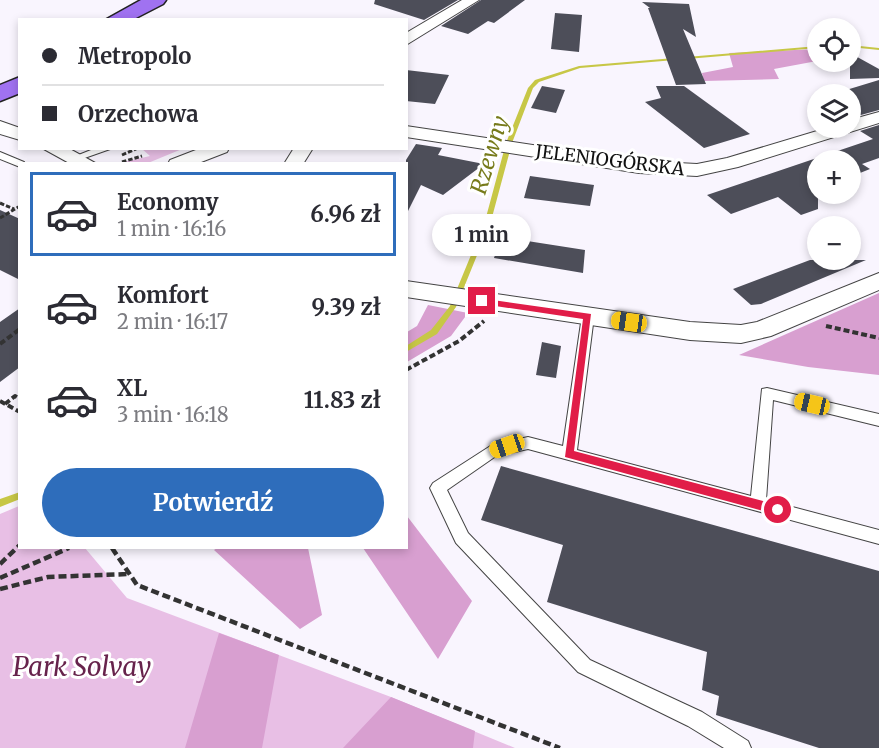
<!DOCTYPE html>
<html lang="pl">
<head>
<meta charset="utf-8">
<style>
	:root { --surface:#fff; --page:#f2f2f3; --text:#2b2b33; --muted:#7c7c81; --line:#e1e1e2; --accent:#2e6dbb }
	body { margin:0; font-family:Merriweather,serif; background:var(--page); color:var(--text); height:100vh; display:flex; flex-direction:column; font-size:22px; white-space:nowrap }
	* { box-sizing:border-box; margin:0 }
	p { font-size:20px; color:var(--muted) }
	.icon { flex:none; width:33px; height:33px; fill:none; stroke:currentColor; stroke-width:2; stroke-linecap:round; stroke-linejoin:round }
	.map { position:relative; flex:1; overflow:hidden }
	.sheet { position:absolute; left:18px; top:162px; width:390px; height:387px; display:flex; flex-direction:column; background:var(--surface); border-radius:0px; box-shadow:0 3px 9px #0003 }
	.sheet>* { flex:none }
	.hud { position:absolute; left:18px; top:18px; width:390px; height:132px; border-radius:0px; box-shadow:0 3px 9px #0003; display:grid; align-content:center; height:132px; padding:0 24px; background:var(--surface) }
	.controls { position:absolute; left:807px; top:18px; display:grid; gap:12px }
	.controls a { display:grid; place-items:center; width:54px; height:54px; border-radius:50%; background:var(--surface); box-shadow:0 3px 9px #0003; font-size:30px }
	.end { position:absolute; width:27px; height:27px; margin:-14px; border:8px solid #e11d48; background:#fff; box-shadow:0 0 0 3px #fff }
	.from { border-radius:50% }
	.bubble { position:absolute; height:42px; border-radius:21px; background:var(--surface); box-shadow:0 3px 9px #0003; font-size:20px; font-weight:700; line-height:42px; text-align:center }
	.car { position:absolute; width:18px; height:36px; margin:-18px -9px; border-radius:8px; box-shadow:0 0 4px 2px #0007; background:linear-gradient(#f5c518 24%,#345 0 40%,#f5c518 0 76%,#345 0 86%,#f5c518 0) }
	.hud b { display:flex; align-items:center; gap:21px; height:57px; font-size:22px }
	.hud b+b { border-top:2px solid var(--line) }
	.hud i { width:15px; height:15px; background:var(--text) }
	ul { padding:10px 0 0; list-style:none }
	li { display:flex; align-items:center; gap:18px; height:84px; margin:0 12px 9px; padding:0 12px; border:3px solid transparent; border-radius:0px }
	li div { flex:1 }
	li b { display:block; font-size:22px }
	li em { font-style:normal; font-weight:700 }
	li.active { border-color:var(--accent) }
	li>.icon { width:54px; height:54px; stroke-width:1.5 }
	.action { display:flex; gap:12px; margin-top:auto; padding:12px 24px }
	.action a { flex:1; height:69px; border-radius:36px; background:var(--accent); color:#fff; font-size:24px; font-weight:700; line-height:69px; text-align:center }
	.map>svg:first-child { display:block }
</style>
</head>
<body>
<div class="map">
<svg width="879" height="748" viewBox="0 0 879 748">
	<rect width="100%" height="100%" fill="#f9f5fe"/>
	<!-- green -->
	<path fill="#e8bfe5" d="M142,149V148L182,149L148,163L124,162L150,156Z
		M19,506L20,548H85L127,598L391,697L515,748H0V514Z"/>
	<!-- forest -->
	<path fill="#d89fd0" d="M817,49V61L774,69L779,79L704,81L702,73L733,67L729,53Z
		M879,293V375L808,367L739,355Z
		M428,305L468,313L451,336L407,362V332L417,326Z
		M407,516L472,601L438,659L363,548H406Z
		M217,548H308L322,615L300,629L214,550Z
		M219,633L279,655L262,748H185Z
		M391,697L475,731L473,748H343Z"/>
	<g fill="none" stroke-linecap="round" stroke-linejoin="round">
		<!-- stream -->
		<path fill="#c7c746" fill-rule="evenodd" d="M850,45L879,48V50L850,47Z
			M818,46V48L580,68L539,82L533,88L512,143L491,221L456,307L437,334L406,352V346L431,330L450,306L485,221L506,143L528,88L535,80L579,66Z
			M20,492V499L0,507V499Z"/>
	</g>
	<!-- building -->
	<path fill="#4d4e59" d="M375,0H458L424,20L374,4Z
		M481,0H525L494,23L488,21L468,34L441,26Z
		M642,2L689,4L696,37L683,29L706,84L676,85L648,8H650Z
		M555,13L582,15L579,52L551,49Z
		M850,53L879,69V78L850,79Z
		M406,70L449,75L435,104L406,101Z
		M879,80V110L850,118V94H833Z
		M542,86L565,90L556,113L531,108Z
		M656,86H684L750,134L704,148L645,102L661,98Z
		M879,125V158L862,164L870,169L850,177V160H818V209L801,215L778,197L731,214L707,195L873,139L860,131Z
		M416,144L442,148L438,155L484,164L443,195L421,185L406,215V160Z
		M530,176L594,185L590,206L524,198Z
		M0,210L20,219V280L0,270Z
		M501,237L585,250L583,273L494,258Z
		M810,260H866L761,304L751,305L733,289Z
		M20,308V367L0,382V322Z
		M542,342L561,346L556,378L536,375Z
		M501,466L879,571V748H819L716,715L719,696L702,690L707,652L547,602L563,545L481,520Z"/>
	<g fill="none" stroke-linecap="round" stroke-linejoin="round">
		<defs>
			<path id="lane" d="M96,148H113L76,161L71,158Z
				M0,152L24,162L25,164H20V167L0,159Z
				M588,312L594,316L577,450L751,496L762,389L767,388L879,414V426L773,400L766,500L879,530V544L528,449L496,456L447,490L468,533L590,660L702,712L748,741L751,748H724L688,726L578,672L456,543L430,488L433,483L492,445L528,437L563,446L582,316Z"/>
			<path id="street" d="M462,0H479L406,45V33Z
				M879,112V123L738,167L697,176L639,173L406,137V126L639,161L697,164L727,158L827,128H850V120Z
				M0,121L20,128V140L0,134Z
				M42,148H68L97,164H71Z
				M201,148H229L227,152L196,164H168L170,160Z
				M294,148H313L303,164H284Z
				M879,273V290L771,336L741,343L690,340L406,297V281L690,322L741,325L757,322Z"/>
			<path id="primary" d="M141,0H166L163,4L132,20H105Z
				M20,77V93L0,101V85Z"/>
		</defs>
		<!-- lane casing -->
		<use href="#lane" stroke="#444" stroke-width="2"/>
		<!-- street casing -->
		<use href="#street" stroke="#444" stroke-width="2"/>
		<!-- primary casing -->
		<use href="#primary" stroke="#222" stroke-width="3"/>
		<!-- path-far2 -->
		<path stroke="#333" stroke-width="3" stroke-dasharray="4.5 2" stroke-linecap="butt" d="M122,155L138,148
			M122,162L142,156
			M0,203L14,209
			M0,218L20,206"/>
		<!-- path-far1 -->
		<path stroke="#333" stroke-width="4" stroke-dasharray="6 3" stroke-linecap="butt" d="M826,326L879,338
			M0,344L20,329
			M406,370L459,341L484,321
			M0,401L20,412
			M5,404L15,396L20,399"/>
		<!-- path -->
		<path stroke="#333" stroke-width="4.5" stroke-dasharray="8 4" stroke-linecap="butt" d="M112,548L137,585L560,748
			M0,564L20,545
			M0,578L69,548
			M0,589L48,577L129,574"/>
		<!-- lane -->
		<use href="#lane" fill="#fff" fill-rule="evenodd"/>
		<!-- street -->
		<use href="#street" fill="#fff" fill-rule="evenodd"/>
		<!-- primary -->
		<use href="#primary" fill="#a072f1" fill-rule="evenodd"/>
	</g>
	<!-- route -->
	<path fill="#e11d48" d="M479,298L591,314L574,451L778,505L784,510L782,513L778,515L565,457L583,319L482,304L479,303Z"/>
	<g text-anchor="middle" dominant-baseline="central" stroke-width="6" stroke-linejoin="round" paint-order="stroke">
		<!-- far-street labels -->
		<g font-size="18" fill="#111" stroke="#fff">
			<text transform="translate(610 160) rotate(7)">JELENIOGÓRSKA</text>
		</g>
		<!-- water labels -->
		<g font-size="22" font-style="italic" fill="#777b1b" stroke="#fff">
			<text transform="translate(489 155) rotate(-73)">Rzewny</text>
		</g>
		<!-- near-park labels -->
		<g font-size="26" font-style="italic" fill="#67234c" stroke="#fff">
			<text x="82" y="666">Park Solvay</text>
		</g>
	</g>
</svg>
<div class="controls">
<a><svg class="icon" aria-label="locate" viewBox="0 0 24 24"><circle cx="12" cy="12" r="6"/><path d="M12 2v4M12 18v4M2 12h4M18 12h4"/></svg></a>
<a><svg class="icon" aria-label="layers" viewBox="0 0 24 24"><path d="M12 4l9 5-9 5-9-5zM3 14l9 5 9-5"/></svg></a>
<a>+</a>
<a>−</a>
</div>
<i class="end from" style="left:778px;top:510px"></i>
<i class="end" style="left:482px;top:301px"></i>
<div class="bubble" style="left:432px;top:214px;width:99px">1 min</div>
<i class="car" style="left:629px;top:322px;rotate:278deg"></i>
<i class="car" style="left:812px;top:404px;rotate:283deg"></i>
<i class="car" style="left:507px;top:446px;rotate:251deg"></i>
<div class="hud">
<b><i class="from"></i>Metropolo</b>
<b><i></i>Orzechowa</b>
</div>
<section class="sheet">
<ul>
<li class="active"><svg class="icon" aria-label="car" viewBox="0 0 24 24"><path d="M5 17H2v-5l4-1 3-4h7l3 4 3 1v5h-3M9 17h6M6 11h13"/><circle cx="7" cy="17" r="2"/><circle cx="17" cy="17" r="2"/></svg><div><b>Economy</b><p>1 min · 16:16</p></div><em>6.96 zł</em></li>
<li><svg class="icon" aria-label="car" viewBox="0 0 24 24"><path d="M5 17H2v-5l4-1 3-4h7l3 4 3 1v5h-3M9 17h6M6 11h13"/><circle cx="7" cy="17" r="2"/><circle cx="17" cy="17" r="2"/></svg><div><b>Komfort</b><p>2 min · 16:17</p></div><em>9.39 zł</em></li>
<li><svg class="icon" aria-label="car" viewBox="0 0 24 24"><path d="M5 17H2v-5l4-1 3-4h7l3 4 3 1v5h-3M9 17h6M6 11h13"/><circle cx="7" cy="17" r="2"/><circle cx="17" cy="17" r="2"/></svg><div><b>XL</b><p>3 min · 16:18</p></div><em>11.83 zł</em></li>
</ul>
<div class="action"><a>Potwierdź</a></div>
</section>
</div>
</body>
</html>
